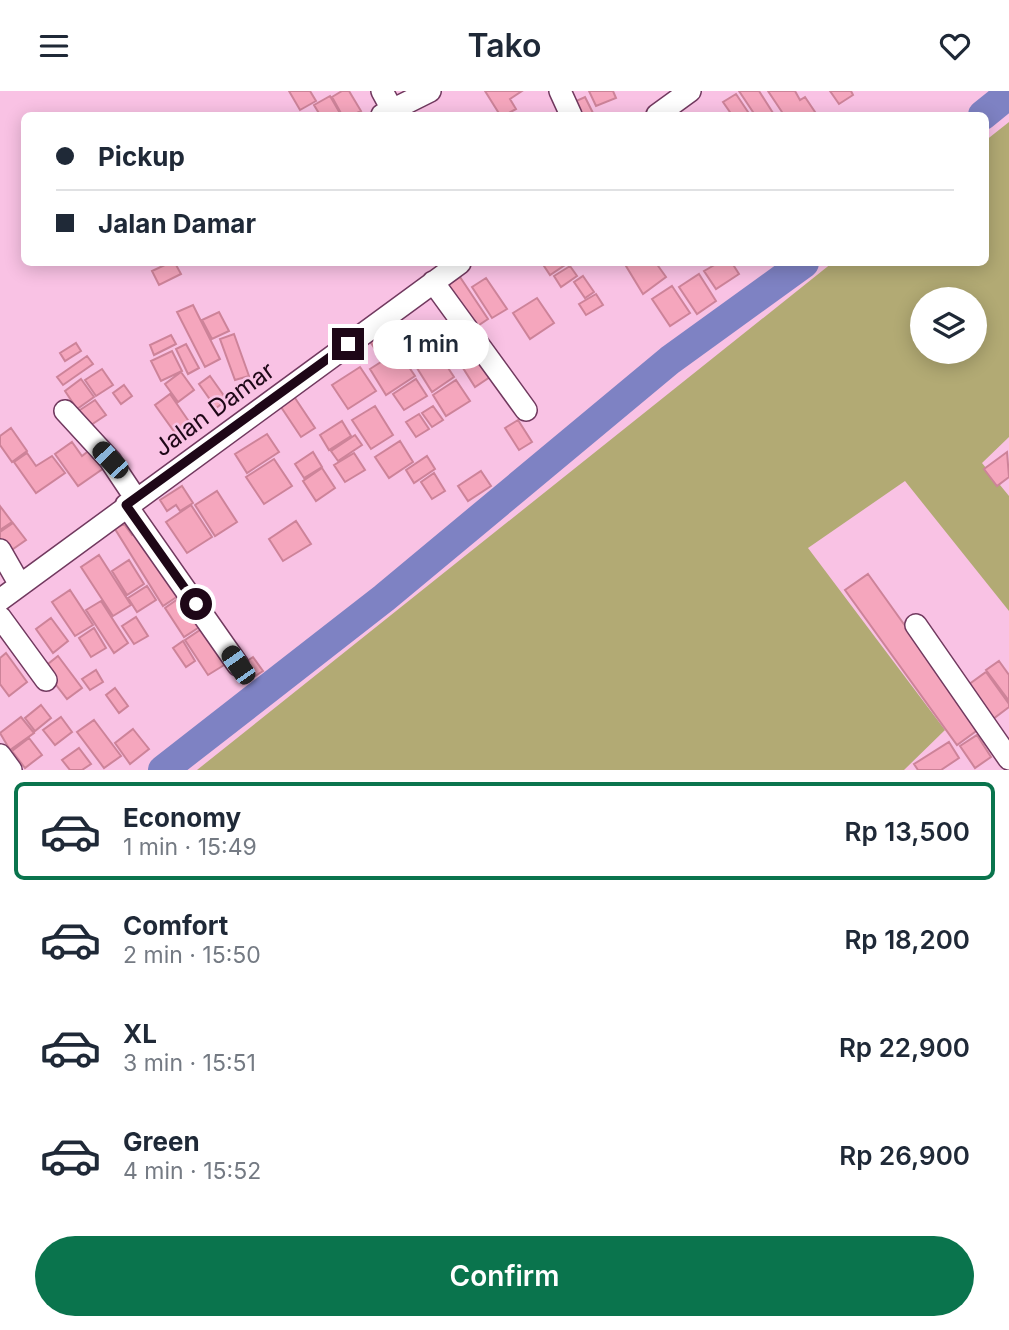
<!DOCTYPE html>
<html lang="en">
<head>
<meta charset="utf-8">
<style>
	:root { --surface:#fff; --page:#f6f6f7; --text:#1f2937; --muted:#747a83; --line:#e0e1e3; --accent:#0a744d }
	body { margin:0; font-family:Inter,sans-serif; background:var(--page); color:var(--text); height:100vh; display:flex; flex-direction:column; font-size:26px; white-space:nowrap }
	* { box-sizing:border-box; margin:0 }
	p { font-size:23px; color:var(--muted) }
	.icon { flex:none; width:38px; height:38px; fill:none; stroke:currentColor; stroke-width:2; stroke-linecap:round; stroke-linejoin:round }
	.map { position:relative; height:679px; overflow:hidden }
	.details { display:flex; flex-direction:column; background:var(--surface); flex:1 }
	.details>* { flex:none }
	.guide { position:absolute; left:21px; top:21px; width:968px; height:154px; border-radius:10px; box-shadow:0 4px 18px #0003; display:grid; align-content:center; height:154px; padding:0 35px; background:var(--surface) }
	.controls { position:absolute; left:910px; top:196px; display:grid; gap:14px }
	.controls a { display:grid; place-items:center; width:77px; height:77px; border-radius:50%; background:var(--surface); box-shadow:0 4px 18px #0003; font-size:35px }
	.end { position:absolute; width:32px; height:32px; margin:-16px; border:9px solid #1e0717; background:#fff; box-shadow:0 0 0 4px #fff }
	.from { border-radius:50% }
	.bubble { position:absolute; height:49px; border-radius:24px; background:var(--surface); box-shadow:0 4px 18px #0003; font-size:23px; font-weight:600; line-height:49px; text-align:center }
	.car { position:absolute; width:21px; height:42px; margin:-21px -10px; border-radius:9px; box-shadow:0 0 5px 2px #0007; background:linear-gradient(#222 24%,#8ab4d8 0 40%,#222 0 76%,#8ab4d8 0 86%,#222 0) }
	.guide b { display:flex; align-items:center; gap:24px; height:66px; font-size:26px }
	.guide b+b { border-top:2px solid var(--line) }
	.guide i { width:18px; height:18px; background:var(--text) }
	ul { padding:12px 0 0; list-style:none }
	li { display:flex; align-items:center; gap:21px; height:98px; margin:0 14px 10px; padding:0 21px; border:4px solid transparent; border-radius:10px }
	li div { flex:1 }
	li b { display:block; font-size:26px }
	li em { font-style:normal; font-weight:600 }
	li.active { border-color:var(--accent) }
	li>.icon { width:63px; height:63px; stroke-width:1.5 }
	.primary-button { display:flex; gap:14px; margin-top:auto; padding:14px 35px }
	.primary-button a { flex:1; height:80px; border-radius:42px; background:var(--accent); color:#fff; font-size:28px; font-weight:600; line-height:80px; text-align:center }
	header { display:flex; justify-content:space-between; align-items:center; height:91px; padding:0 35px; background:var(--surface); font-size:32px; font-weight:600 }
	.map>svg:first-child { display:block }
</style>
</head>
<body>
<header><svg class="icon" aria-label="menu" viewBox="0 0 24 24"><path d="M4 6h16M4 12h16M4 18h16"/></svg>Tako<svg class="icon" aria-label="heart" viewBox="0 0 24 24"><path d="M12 20l-8-8c-3-5 5-10 8-4 3-6 11-1 8 4z"/></svg></header>
<div class="map">
<svg width="1009" height="679" viewBox="0 0 1009 679">
	<rect width="100%" height="100%" fill="#f9c2e4"/>
	<!-- green -->
	<path fill="#b2aa74" fill-rule="evenodd" d="M1009,31V346L982,372L1009,405V520L905,390L808,457L945,639L904,679H197L832,172H985V50ZM922,208H975V261H922Z"/>
	<g fill="none" stroke-linecap="round" stroke-linejoin="round">
		<!-- river -->
		<path stroke="#7e82c3" stroke-width="30" d="M983,24L1009,3
			M163,679L384,507L670,269L804,172"/>
	</g>
	<!-- building -->
	<path fill="#f5a6bd" stroke="#cd8399" stroke-width="2" d="M289,0H310L316,10L300,19Z
		M342,0H349L361,20L353,24H342L332,6Z
		M485,0H522L510,8L516,18L505,24H500Z
		M589,0H613L616,7L596,15Z
		M739,0H759L773,22L768,24H755Z
		M768,0H795L800,9L805,6L815,21L810,24H779L782,21Z
		M830,0H851L853,4L839,13Z
		M736,3L750,24H732L723,11Z
		M330,5L341,24H320L314,14Z
		M585,6L594,24H581L574,11Z
		M169,172H175L181,183L159,194L152,180Z
		M542,172H568L550,184Z
		M631,172H656L666,186L643,203L626,175Z
		M718,172H732L739,183L716,198L704,180Z
		M570,175L577,185L561,196L554,185Z
		M699,183L716,210L697,223L679,196Z
		M583,185L594,201L585,207L574,191Z
		M460,186L488,228L473,238L445,196Z
		M486,187L507,218L492,227L472,196Z
		M672,195L690,222L670,235L652,208Z
		M596,203L603,214L586,224L579,213Z
		M537,207L554,232L530,248L513,222Z
		M193,214L220,268L205,276L177,221Z
		M219,221L229,240L212,248L202,229Z
		M381,242L392,260L381,267L369,249Z
		M468,242L482,263L460,276L447,256Z
		M234,243L249,285L235,289L220,248Z
		M171,244L176,253L154,264L150,254Z
		M76,252L81,260L65,270L60,262Z
		M186,253L199,277L188,283L176,258Z
		M172,260L182,280L161,290L151,270Z
		M398,260L415,285L386,304L370,278Z
		M439,263L454,286L432,301L417,277Z
		M87,265L93,273L63,294L57,286Z
		M481,266L493,284L475,296L463,277Z
		M360,276L376,300L348,318L332,294Z
		M102,278L113,294L96,305L85,289Z
		M181,281L194,299L178,311L165,293Z
		M210,285L227,309L216,317L199,293Z
		M81,288L94,306L77,318L65,300Z
		M416,288L427,305L404,319L393,303Z
		M456,289L470,310L446,325L433,304Z
		M124,294L132,305L121,313L113,302Z
		M170,303L192,335L178,346L155,314Z
		M293,304L315,337L301,346L279,313Z
		M95,309L106,324L85,338L74,323Z
		M375,315L393,344L371,358L352,329Z
		M433,315L443,329L432,336L422,322Z
		M419,323L429,338L416,346L406,331Z
		M518,329L532,351L519,359L505,337Z
		M342,330L351,345L329,359L320,344Z
		M11,337L27,360L12,371L0,354V345Z
		M267,343L279,361L247,382L235,363Z
		M355,344L362,354L338,370L331,360Z
		M400,350L413,371L389,387L375,366Z
		M72,351L82,365L91,358L104,377L78,395L55,363Z
		M313,361L322,376L304,387L295,373Z
		M1007,361L1009,386L997,395L984,378Z
		M27,362L36,375L52,365L65,382L36,402L14,371Z
		M354,362L365,379L345,391L334,374Z
		M427,365L435,378L414,392L406,379Z
		M274,368L292,395L264,413L246,386Z
		M322,377L335,397L316,410L303,390Z
		M481,380L491,395L468,410L458,395Z
		M434,382L445,400L432,408L421,391Z
		M182,395L193,412L180,420L176,414L167,420L160,409Z
		M217,400L237,431L215,445L195,414Z
		M191,414L212,446L187,462L166,431Z
		M0,415L12,431L0,439Z
		M296,430L311,453L283,470L269,448Z
		M13,432L26,449L6,463L0,455V441Z
		M124,433L132,444L139,440L181,503L163,515L115,438Z
		M99,464L131,514L113,525L81,476Z
		M129,469L144,493L127,504L112,480Z
		M868,483L979,638L957,654L845,499Z
		M147,495L156,509L137,521L128,507Z
		M70,499L93,534L75,545L52,511Z
		M185,503L204,533L184,546L165,517Z
		M101,510L128,552L114,562L86,519Z
		M136,526L148,545L134,553L122,535Z
		M51,527L68,550L53,562L36,538Z
		M206,535L229,571L208,584L185,549Z
		M94,537L106,557L91,566L79,547Z
		M183,550L195,570L186,576L173,557Z
		M6,562L27,591L9,605L0,593V567Z
		M58,565L82,597L67,608L43,577Z
		M253,566L263,580L243,593L233,579Z
		M999,570L1009,584V610L986,579Z
		M96,579L103,591L90,599L82,588Z
		M986,581L1009,613V616L993,628L968,594Z
		M115,597L128,615L119,622L106,604Z
		M41,614L51,627L35,640L25,627Z
		M21,626L34,642L10,659L0,642Z
		M61,626L72,641L55,654L43,639Z
		M94,629L121,665L104,677L77,641Z
		M133,638L149,658L130,673L115,652Z
		M977,644L991,666L975,677L960,655Z
		M29,647L42,664L25,677L12,660Z
		M949,651L959,667L941,679H918L914,673Z
		M79,657L91,673L82,679H70L62,669Z"/>
	<g fill="none" stroke-linecap="round" stroke-linejoin="round">
		<defs>
			<path id="minor" d="M382,0L395,24
				M560,0L571,24
				M382,24L430,0
				M657,24L690,0
				M433,191L526,319
				M65,320L110,369L136,408
				M126,414L238,574
				M0,459L20,494
				M0,509L460,172
				M0,526L46,589
				M916,534L1009,668
				M0,664L11,679"/>
		</defs>
		<!-- minor casing -->
		<use href="#minor" stroke="#71395f" stroke-width="24"/>
		<!-- minor -->
		<use href="#minor" stroke="#fff" stroke-width="21"/>
	</g>
	<g fill="none" stroke-linecap="round" stroke-linejoin="round">
		<!-- route -->
		<path stroke="#1e0717" stroke-width="9" d="M196,513L126,414L348,253"/>
	</g>
	<g text-anchor="middle" dominant-baseline="central" stroke-width="5" stroke-linejoin="round" paint-order="stroke">
		<!-- street labels -->
		<g font-size="24" fill="#1e0717" stroke="#f9c2e4">
			<text transform="translate(214 318) rotate(-36)">Jalan Damar</text>
		</g>
	</g>
</svg>
<div class="controls">
<a><svg class="icon" aria-label="layers" viewBox="0 0 24 24"><path d="M12 4l9 5-9 5-9-5zM3 14l9 5 9-5"/></svg></a>
</div>
<i class="end from" style="left:196px;top:513px"></i>
<i class="end" style="left:348px;top:253px"></i>
<div class="bubble" style="left:373px;top:229px;width:116px">1 min</div>
<i class="car" style="left:110px;top:369px;rotate:317deg"></i>
<i class="car" style="left:238px;top:574px;rotate:325deg"></i>
<div class="guide">
<b><i class="from"></i>Pickup</b>
<b><i></i>Jalan Damar</b>
</div>
</div>
<section class="details">
<ul>
<li class="active"><svg class="icon" aria-label="car" viewBox="0 0 24 24"><path d="M5 17H2v-5l4-1 3-4h7l3 4 3 1v5h-3M9 17h6M6 11h13"/><circle cx="7" cy="17" r="2"/><circle cx="17" cy="17" r="2"/></svg><div><b>Economy</b><p>1 min · 15:49</p></div><em>Rp 13,500</em></li>
<li><svg class="icon" aria-label="car" viewBox="0 0 24 24"><path d="M5 17H2v-5l4-1 3-4h7l3 4 3 1v5h-3M9 17h6M6 11h13"/><circle cx="7" cy="17" r="2"/><circle cx="17" cy="17" r="2"/></svg><div><b>Comfort</b><p>2 min · 15:50</p></div><em>Rp 18,200</em></li>
<li><svg class="icon" aria-label="car" viewBox="0 0 24 24"><path d="M5 17H2v-5l4-1 3-4h7l3 4 3 1v5h-3M9 17h6M6 11h13"/><circle cx="7" cy="17" r="2"/><circle cx="17" cy="17" r="2"/></svg><div><b>XL</b><p>3 min · 15:51</p></div><em>Rp 22,900</em></li>
<li><svg class="icon" aria-label="car" viewBox="0 0 24 24"><path d="M5 17H2v-5l4-1 3-4h7l3 4 3 1v5h-3M9 17h6M6 11h13"/><circle cx="7" cy="17" r="2"/><circle cx="17" cy="17" r="2"/></svg><div><b>Green</b><p>4 min · 15:52</p></div><em>Rp 26,900</em></li>
</ul>
<div class="primary-button"><a>Confirm</a></div>
</section>
</body>
</html>
